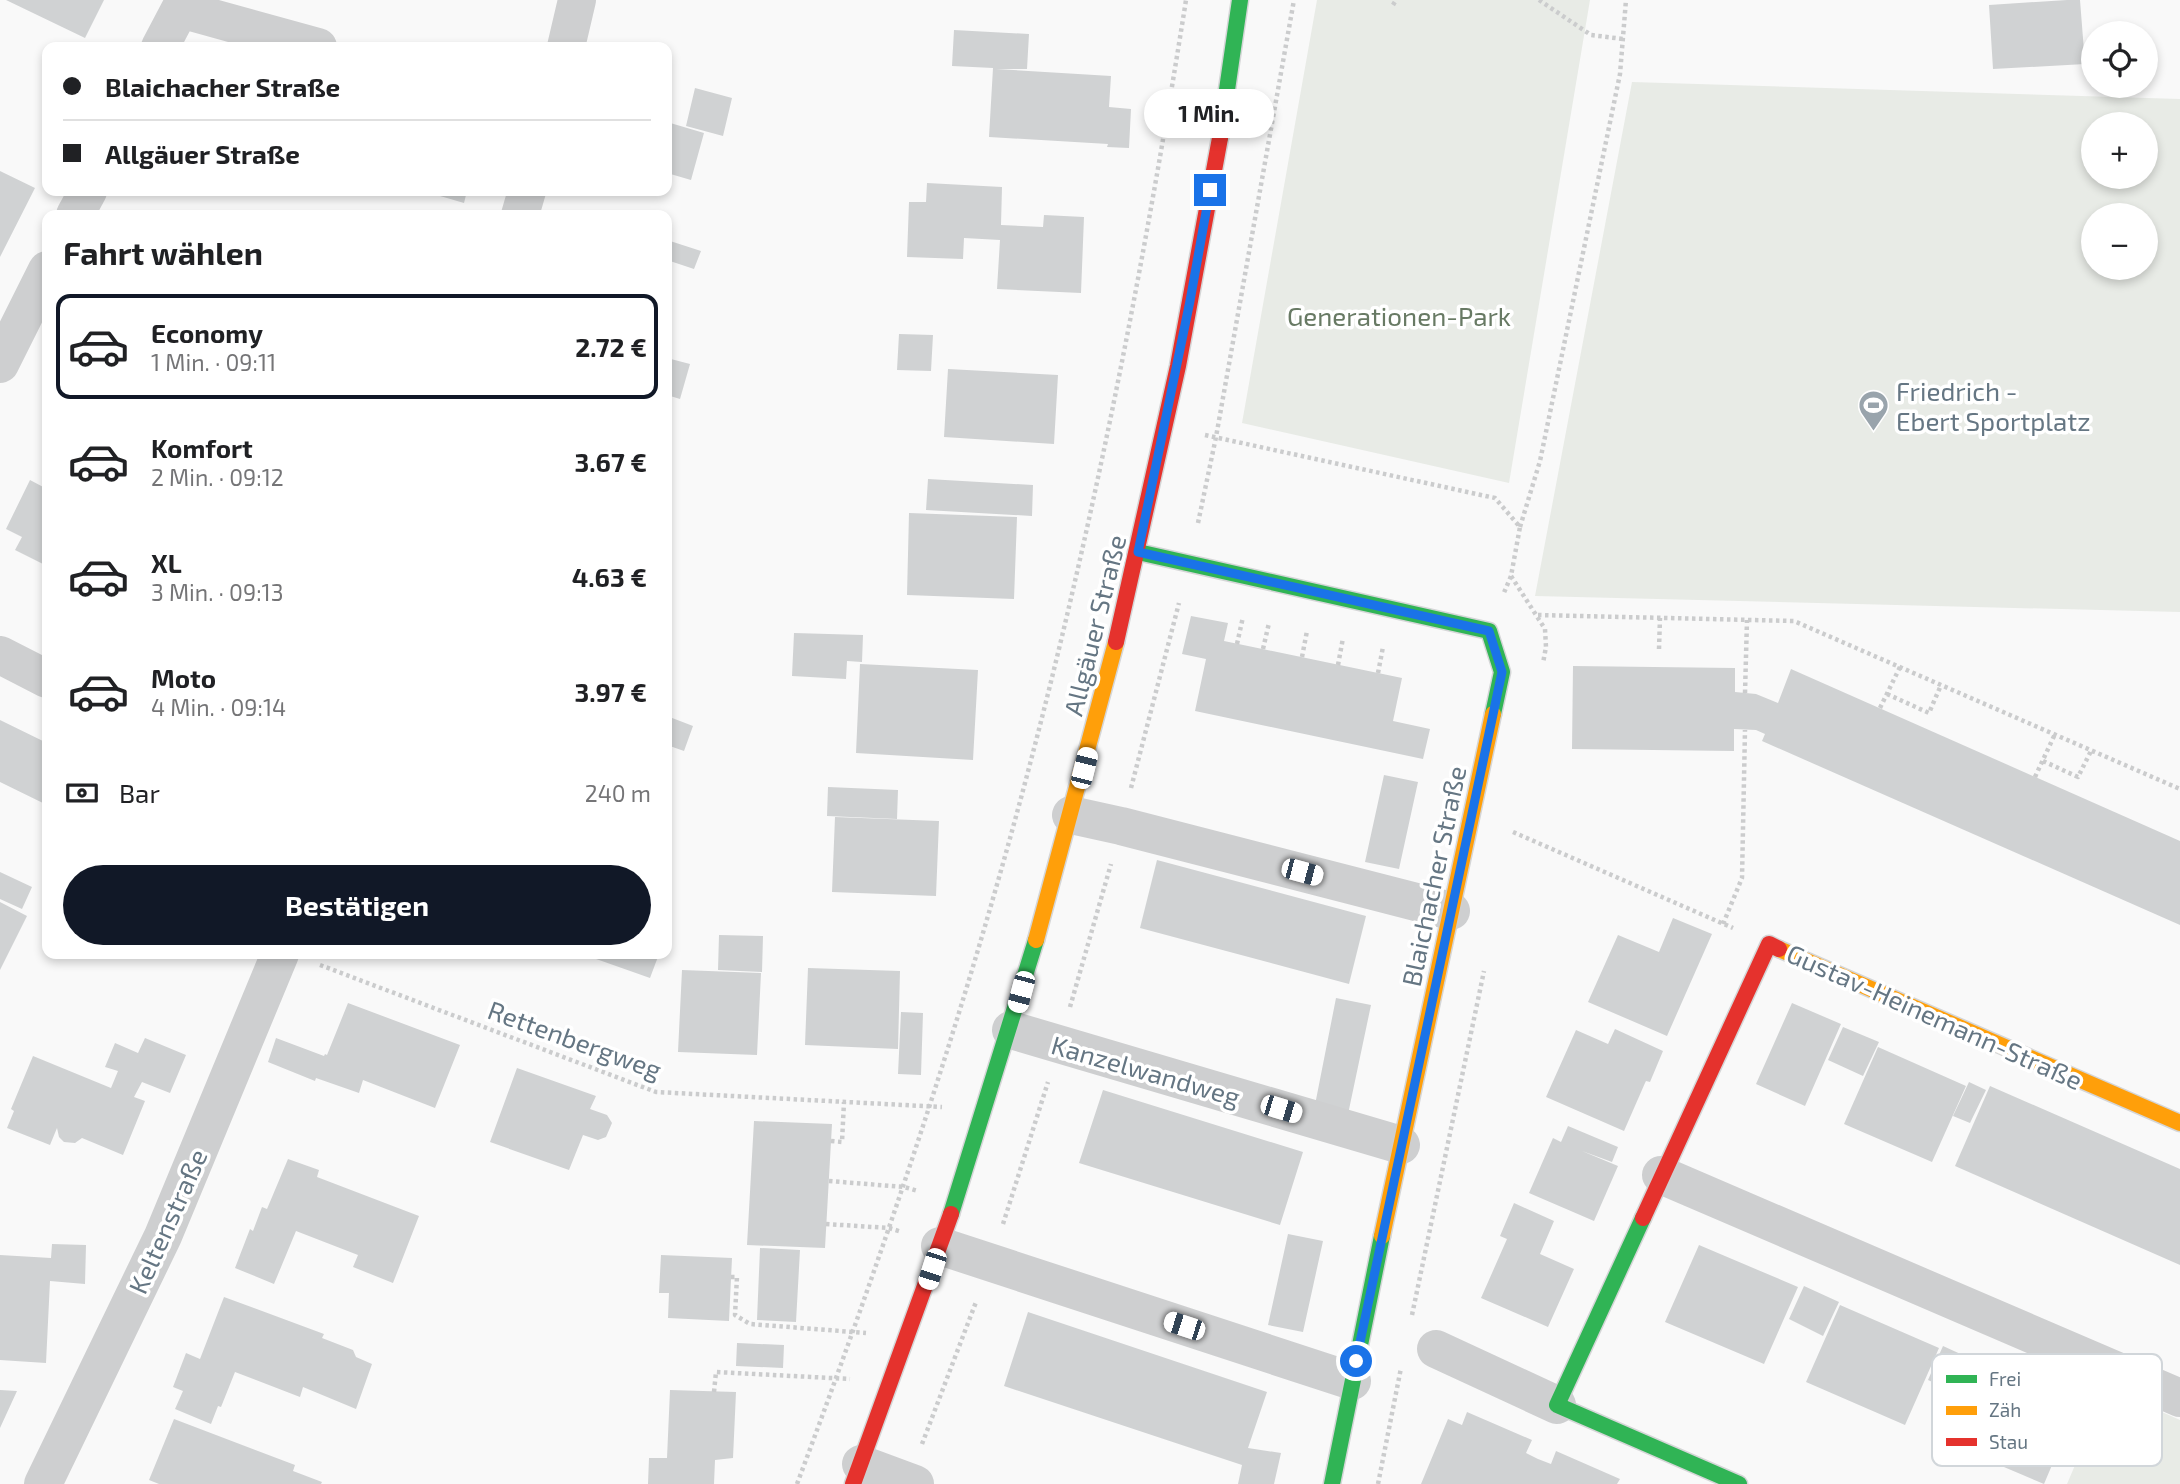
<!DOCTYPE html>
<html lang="de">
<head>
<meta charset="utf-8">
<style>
	:root { --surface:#fff; --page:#f6f6f6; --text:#202124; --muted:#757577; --line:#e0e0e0; --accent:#111827 }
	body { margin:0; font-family:"Exo 2",sans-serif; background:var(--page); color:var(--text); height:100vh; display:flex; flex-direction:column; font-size:26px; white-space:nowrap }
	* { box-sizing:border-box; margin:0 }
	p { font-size:23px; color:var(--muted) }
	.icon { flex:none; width:38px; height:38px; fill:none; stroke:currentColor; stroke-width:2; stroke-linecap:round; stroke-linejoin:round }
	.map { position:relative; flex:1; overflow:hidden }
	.drawer { position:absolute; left:42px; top:210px; width:630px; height:749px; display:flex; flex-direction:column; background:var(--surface); border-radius:14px; box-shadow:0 4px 10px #0003 }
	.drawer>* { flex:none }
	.banner { position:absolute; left:42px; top:42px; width:630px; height:154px; border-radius:14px; box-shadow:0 4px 10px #0003; display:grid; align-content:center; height:154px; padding:0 21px; background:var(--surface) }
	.fabs { position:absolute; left:2081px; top:21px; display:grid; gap:14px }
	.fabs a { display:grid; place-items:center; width:77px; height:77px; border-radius:50%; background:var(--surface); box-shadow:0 4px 10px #0003; font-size:35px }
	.end { position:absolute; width:32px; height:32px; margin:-16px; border:9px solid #1a73e8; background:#fff; box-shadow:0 0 0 4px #fff }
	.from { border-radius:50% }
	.bubble { position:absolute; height:49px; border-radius:24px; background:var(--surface); box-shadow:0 4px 10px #0003; font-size:23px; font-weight:700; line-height:49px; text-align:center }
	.car { position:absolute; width:21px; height:42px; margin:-21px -10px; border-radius:9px; box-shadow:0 0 5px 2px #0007; background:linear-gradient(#fff 24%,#345 0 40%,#fff 0 76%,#345 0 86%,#fff 0) }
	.banner b { display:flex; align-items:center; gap:24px; height:66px; font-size:26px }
	.banner b+b { border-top:2px solid var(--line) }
	.banner i { width:18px; height:18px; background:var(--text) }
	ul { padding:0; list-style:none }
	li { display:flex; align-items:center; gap:21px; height:105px; margin:0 14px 10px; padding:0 7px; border:4px solid transparent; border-radius:14px }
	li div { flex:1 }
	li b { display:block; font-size:26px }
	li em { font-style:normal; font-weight:700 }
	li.on { border-color:var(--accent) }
	li>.icon { width:63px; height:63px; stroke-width:1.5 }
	h2 { padding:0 21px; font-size:32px; line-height:84px }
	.pay { display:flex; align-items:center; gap:18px; height:77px; padding:0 21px; font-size:26px }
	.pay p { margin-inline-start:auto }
	.cta { display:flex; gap:14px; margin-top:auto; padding:14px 21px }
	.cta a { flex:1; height:80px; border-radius:42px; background:var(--accent); color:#fff; font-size:28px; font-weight:700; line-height:80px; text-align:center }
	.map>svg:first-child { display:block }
</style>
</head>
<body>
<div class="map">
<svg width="2180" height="1484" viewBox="0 0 2180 1484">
	<rect width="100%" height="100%" fill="#f9f9f9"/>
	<!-- green -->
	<path fill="#e8ebe6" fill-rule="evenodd" d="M1317,0H1590L1509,483L1242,423Z
		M1632,82L2180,99V612L1535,596ZM2093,124H2146V177H2093ZM2093,215H2146V268H2093Z
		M2108,1388L2180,1420V1484H2067Z"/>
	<!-- building -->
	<path fill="#d0d2d3" d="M6,0H104L85,38Z
		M2067,0H2080L2085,64L1993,69L1989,5Z
		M954,30L1029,34L1027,69H996L1111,76L1109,107L1131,109L1129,148L1107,147L1108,144L989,137L993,68L952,66Z
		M695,88L732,98L723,136L686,126Z
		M667,122L704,133L691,180L667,173Z
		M0,171L35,188L0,257Z
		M927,183L1002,187L1001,225L1043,227L1044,215L1084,217L1081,293L997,289L1000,240L964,238L963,259L907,257L909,202H926Z
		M423,191H467L464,203Z
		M667,240L701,251L694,269L667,260Z
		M899,334L933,335L931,371L897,370Z
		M667,358L690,364L680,399L667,395Z
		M948,369L1058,375L1054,444L944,437Z
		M928,479L1033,485L1032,516L926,510Z
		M30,480L47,489V566L15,550L22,537L6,529Z
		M909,513L1017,517L1014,599L907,595Z
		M1191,616L1228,623L1224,641L1402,678L1393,721L1430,729L1423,759L1195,711L1206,659L1182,654Z
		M794,633L863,635L862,662L847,661L846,679L792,676Z
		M860,664L978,670L973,760L856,753Z
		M1573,666L1735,668V692L1756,694L1778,703L1791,669L2180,841V925L1762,741L1765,734L1756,730L1734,729V751L1572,749Z
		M667,716L693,726L684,751L667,745Z
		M0,720L47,743V805L0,782Z
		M1384,775L1418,782L1399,869L1365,862Z
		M828,787L898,790L897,819L827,816Z
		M835,817L939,821L936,896L832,892Z
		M1157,860L1366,916L1349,984L1140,928Z
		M0,872L32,887L22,909L0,899Z
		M0,902L27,916L0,970Z
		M1673,918L1712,934L1667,1036L1588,1002L1618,935L1659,952Z
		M719,935L763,936L762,972L718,970Z
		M582,954H659L650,978Z
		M808,968L900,971L898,1049L805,1045Z
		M682,970L761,973L757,1055L678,1052Z
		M1336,998L1371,1005L1347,1119L1314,1110Z
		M348,1003L460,1045L435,1108L363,1080L359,1093L316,1078L315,1081L268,1062L276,1038L324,1056L325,1054L327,1055Z
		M1792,1003L1841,1024L1805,1106L1756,1084Z
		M901,1012L923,1013L921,1075L898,1074Z
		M1843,1027L1879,1042L1863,1076L1828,1060Z
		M1615,1029L1663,1051L1650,1082L1646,1081L1645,1083L1624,1131L1546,1097L1576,1030L1608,1044Z
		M145,1038L186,1055L170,1093L142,1082L134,1097L145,1101L123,1155L82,1138L75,1143L64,1142L59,1137L57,1128L50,1145L7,1128L14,1111L11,1109L33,1056L111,1088L118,1071L105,1067L115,1043L138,1053Z
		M1878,1047L1966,1086L1932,1162L1844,1124Z
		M517,1068L596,1096L590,1109L607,1115L612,1123L606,1137L598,1140L583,1135L569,1170L490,1142Z
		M1969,1082L1986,1090L1970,1123L1953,1116Z
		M1990,1086L2180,1169V1265L1955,1166Z
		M1103,1090L1303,1152L1280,1225L1079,1163Z
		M754,1121L832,1124L825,1248L747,1245Z
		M1568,1126L1618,1147L1612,1162L1582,1151L1618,1166L1594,1221L1529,1193L1553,1138L1561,1142Z
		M288,1159L319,1170L317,1177L419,1216L393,1283L353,1267L358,1255L296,1231L274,1284L235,1268L250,1229L253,1231L262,1207L267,1209Z
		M1514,1203L1554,1221L1540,1254L1574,1269L1548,1327L1481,1298L1507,1239L1500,1236Z
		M1288,1234L1323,1241L1303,1332L1268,1325Z
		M52,1244L86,1245L85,1284L50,1281L46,1363L0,1360V1255L51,1258Z
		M1699,1245L1798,1287L1764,1364L1665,1322Z
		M760,1248L800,1250L796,1322L757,1320Z
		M661,1255L732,1258L729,1321L668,1318L669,1293H659Z
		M1804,1286L1839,1302L1823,1336L1789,1319Z
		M224,1297L324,1334L322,1338L353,1350L356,1357L372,1364L356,1409L303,1387L300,1397L235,1372L221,1407L218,1406L211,1424L175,1409L183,1391L173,1387L186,1353L200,1359Z
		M1840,1305L1939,1348L1905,1425L1806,1382Z
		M1028,1312L1267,1392L1248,1448L1281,1453L1274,1484H1238L1242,1465L1004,1386Z
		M737,1343L784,1345L783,1368L736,1366Z
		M1943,1346L1978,1362L1963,1396L1928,1380Z
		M1979,1364L2077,1406L2044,1484L1945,1442Z
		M0,1390L17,1391L0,1428Z
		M670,1390L736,1392L733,1458L715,1460L714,1484H648L649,1458H667Z
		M1467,1412L1532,1440L1526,1453L1538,1459L1551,1464L1556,1451L1620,1479L1617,1484H1421L1448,1419L1462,1425Z
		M174,1419L295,1465L293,1471L322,1482L321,1484H159L149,1480Z"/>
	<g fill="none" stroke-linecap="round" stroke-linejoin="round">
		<defs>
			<path id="fast" d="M1220,138L1240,0
				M1138,552L1489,631L1502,672L1493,714
				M951,1214L1036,940
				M1643,1218L1557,1405L1739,1484
				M1332,1484L1382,1236"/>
			<path id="slow" d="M1036,940L1116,642
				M1779,949L2180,1123
				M1382,1236L1493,714"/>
			<path id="jam" d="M1116,642L1178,366L1220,138
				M1643,1218L1769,944L1779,949
				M853,1484L951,1214"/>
		</defs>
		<!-- fast casing -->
		<use href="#fast" stroke="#d5d6d7" stroke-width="19"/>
		<!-- slow casing -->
		<use href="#slow" stroke="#d5d6d7" stroke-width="19"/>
		<!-- jam casing -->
		<use href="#jam" stroke="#d5d6d7" stroke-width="19"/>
		<!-- path -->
		<path stroke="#cbcccd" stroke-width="4.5" stroke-dasharray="3.5 3.5" stroke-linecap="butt" d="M1539,0L1591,35L1623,39
			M1393,5L1396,0
			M1205,435L1495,498L1520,527L1511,576L1503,595
			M1198,523L1216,437L1294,0
			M1520,527L1540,461L1620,74L1626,0
			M1511,576L1545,629L1546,647L1543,663
			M1538,615L1794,621L2180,789
			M1237,644L1243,617
			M1263,649L1269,623
			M1659,649L1660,618
			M1302,657L1307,631
			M1338,665L1343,638
			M1378,673L1383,647
			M1745,693L1747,620
			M1887,694L1929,713L1941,685
			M1880,708L1900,667
			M2043,761L2078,777L2091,751
			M2035,777L2055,734
			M1131,788L1179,603
			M1513,832L1733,928
			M1723,924L1742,878L1745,730
			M320,965L656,1092L942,1107
			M1070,1007L1111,864
			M831,1141L842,1142L844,1102
			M829,1181L904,1187L918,1191
			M826,1224L889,1228L902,1232
			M1003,1224L1048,1082
			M731,1277H737L735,1315L750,1324L866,1333
			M1412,1315L1484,971
			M714,1392L716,1372L850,1379
			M922,1444L976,1302
			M797,1484C880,1262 956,1038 1018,809C1090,543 1143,272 1186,0
			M1378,1484L1401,1368"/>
		<!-- street -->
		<path stroke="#cecfd0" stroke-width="38" d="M160,47L180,9L318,47
			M566,47L577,0
			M75,215L88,191
			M520,215L527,191
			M0,364L47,270
			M0,655L47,679
			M1071,815L1121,826L1451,911
			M1011,1030L1401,1145
			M1661,1175L2180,1398
			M940,1246L1352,1381
			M1436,1349L1557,1405
			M861,1464L915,1484
			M43,1484L163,1236L280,954"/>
		<!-- fast -->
		<use href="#fast" stroke="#30b455" stroke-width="16"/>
		<!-- slow -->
		<use href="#slow" stroke="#ff9f0a" stroke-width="16"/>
		<!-- jam -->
		<use href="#jam" stroke="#e5322d" stroke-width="16"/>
	</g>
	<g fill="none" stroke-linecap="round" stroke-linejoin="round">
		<!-- route -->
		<path stroke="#1a73e8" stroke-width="9" d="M1210,190L1190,301L1138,552L1489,631L1502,672L1356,1361"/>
	</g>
	<!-- icons -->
	<defs>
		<symbol id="stadium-pin" viewBox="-11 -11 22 30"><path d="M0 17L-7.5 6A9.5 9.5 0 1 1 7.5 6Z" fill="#99a4ac" stroke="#fff"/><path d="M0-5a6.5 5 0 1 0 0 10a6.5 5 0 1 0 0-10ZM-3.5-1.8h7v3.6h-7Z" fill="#fff"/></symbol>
	</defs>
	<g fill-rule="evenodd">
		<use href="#stadium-pin" x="1856" y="388" width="35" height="47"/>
	</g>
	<g text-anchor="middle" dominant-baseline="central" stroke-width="7" stroke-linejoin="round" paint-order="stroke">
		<!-- park labels -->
		<g font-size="26" fill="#687a64" stroke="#fff">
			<text x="1399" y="315">Generationen-Park</text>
		</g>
		<!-- poi labels -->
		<g font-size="26" fill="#657683" stroke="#fff" text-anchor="start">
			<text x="1896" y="390">Friedrich -<tspan x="1896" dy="30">Ebert Sportplatz</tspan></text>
		</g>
		<!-- street labels -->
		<g font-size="26" fill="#657683" stroke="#fff">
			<text transform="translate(1094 625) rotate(-76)">Allgäuer Straße</text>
			<text transform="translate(1433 876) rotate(-78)">Blaichacher Straße</text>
			<text transform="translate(1935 1016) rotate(24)">Gustav-Heinemann-Straße</text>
			<text transform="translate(575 1039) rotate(20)">Rettenbergweg</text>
			<text transform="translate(1146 1070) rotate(16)">Kanzelwandweg</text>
			<text transform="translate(167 1221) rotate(-66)">Keltenstraße</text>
		</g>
	</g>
	<!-- legend -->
	<rect x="1932" y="1354" width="230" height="112" rx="10" fill="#fff" stroke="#d1d6da" stroke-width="2"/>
	<rect x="1946" y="1375" width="31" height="8" fill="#30b455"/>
	<rect x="1946" y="1406" width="31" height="9" fill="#ff9f0a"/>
	<rect x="1946" y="1438" width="31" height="8" fill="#e5322d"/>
	<g font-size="19" fill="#657683">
		<text x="1989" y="1386">Frei</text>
		<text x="1989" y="1417">Zäh</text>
		<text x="1989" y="1449">Stau</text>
	</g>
</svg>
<div class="fabs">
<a><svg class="icon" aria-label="locate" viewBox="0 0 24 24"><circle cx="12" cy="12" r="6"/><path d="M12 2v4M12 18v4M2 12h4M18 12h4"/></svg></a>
<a>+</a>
<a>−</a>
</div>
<i class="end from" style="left:1356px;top:1361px"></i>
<i class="end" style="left:1210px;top:190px"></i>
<div class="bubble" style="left:1144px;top:89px;width:130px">1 Min.</div>
<i class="car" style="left:1084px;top:768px;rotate:14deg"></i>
<i class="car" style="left:1302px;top:872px;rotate:105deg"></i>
<i class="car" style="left:1021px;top:992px;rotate:195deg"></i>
<i class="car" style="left:1281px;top:1109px;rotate:107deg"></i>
<i class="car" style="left:932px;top:1269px;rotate:198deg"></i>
<i class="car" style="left:1184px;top:1326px;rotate:288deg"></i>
<div class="banner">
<b><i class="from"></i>Blaichacher Straße</b>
<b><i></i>Allgäuer Straße</b>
</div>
<section class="drawer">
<h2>Fahrt wählen</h2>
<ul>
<li class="on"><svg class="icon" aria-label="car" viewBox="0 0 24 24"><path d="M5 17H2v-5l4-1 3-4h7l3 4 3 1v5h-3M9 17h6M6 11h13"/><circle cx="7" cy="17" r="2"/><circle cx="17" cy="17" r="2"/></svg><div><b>Economy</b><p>1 Min. · 09:11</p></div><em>2.72 €</em></li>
<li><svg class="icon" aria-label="car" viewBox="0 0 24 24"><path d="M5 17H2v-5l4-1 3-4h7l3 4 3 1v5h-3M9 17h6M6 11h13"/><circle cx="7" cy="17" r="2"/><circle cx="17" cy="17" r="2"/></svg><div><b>Komfort</b><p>2 Min. · 09:12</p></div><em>3.67 €</em></li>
<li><svg class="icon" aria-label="car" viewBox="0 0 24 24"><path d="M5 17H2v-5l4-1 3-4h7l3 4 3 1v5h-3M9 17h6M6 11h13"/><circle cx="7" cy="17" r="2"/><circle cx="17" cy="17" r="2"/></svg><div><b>XL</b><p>3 Min. · 09:13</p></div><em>4.63 €</em></li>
<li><svg class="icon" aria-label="car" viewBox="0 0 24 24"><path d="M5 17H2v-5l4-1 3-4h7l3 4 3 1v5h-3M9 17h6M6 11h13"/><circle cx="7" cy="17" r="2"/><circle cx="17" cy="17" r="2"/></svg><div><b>Moto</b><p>4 Min. · 09:14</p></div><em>3.97 €</em></li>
</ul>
<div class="pay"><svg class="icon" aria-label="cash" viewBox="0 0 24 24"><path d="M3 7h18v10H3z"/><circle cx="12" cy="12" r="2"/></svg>Bar<p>240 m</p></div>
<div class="cta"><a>Bestätigen</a></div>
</section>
</div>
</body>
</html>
